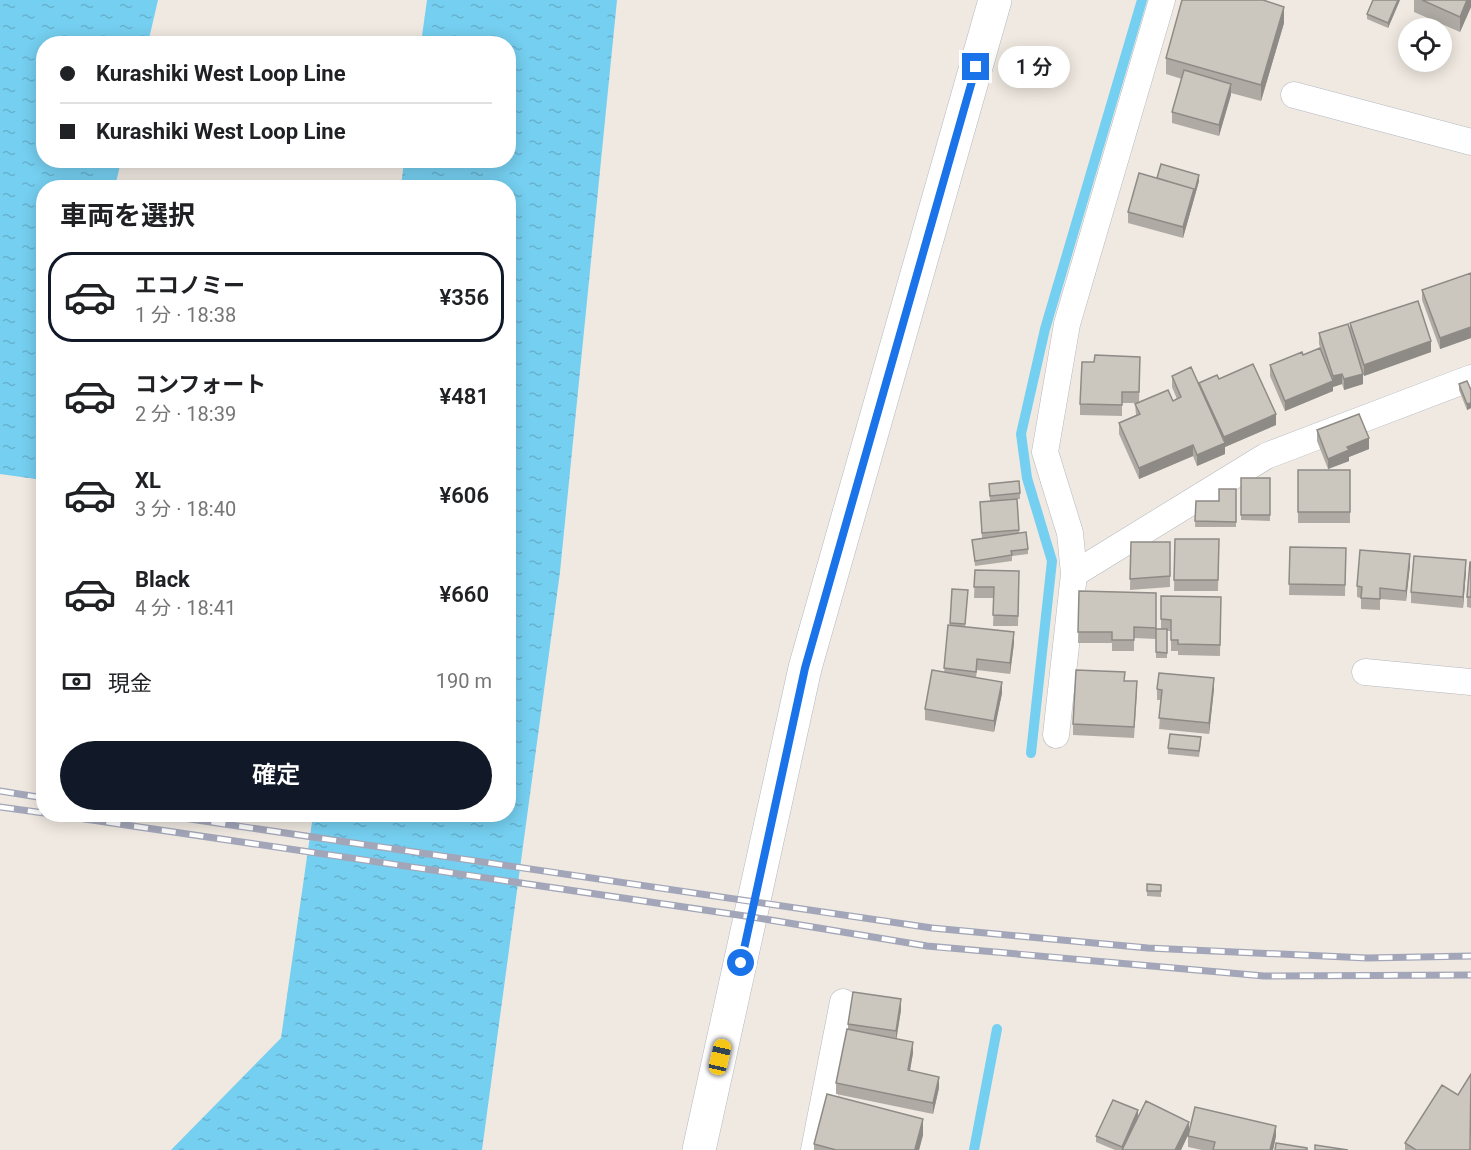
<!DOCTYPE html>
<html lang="ja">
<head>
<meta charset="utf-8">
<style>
	:root { --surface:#fff; --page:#f6f6f6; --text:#202124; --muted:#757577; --line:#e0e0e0; --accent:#111827 }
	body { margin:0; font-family:Roboto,"Noto Sans JP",sans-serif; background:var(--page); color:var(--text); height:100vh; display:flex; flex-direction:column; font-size:22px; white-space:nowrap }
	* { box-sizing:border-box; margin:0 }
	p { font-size:20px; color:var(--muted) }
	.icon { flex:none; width:33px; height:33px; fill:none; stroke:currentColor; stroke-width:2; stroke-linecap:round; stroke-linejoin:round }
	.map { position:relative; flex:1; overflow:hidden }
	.details { position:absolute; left:36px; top:180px; width:480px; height:642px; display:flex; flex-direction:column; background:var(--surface); border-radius:24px; box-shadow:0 3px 15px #0003 }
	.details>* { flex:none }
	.top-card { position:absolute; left:36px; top:36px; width:480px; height:132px; border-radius:24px; box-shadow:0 3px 15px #0003; display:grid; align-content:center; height:132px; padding:0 24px; background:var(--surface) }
	.tools { position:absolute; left:1398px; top:18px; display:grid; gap:12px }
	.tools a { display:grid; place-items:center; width:54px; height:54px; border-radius:50%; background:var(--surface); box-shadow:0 3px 15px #0003; font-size:30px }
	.end { position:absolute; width:27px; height:27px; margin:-14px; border:8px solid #1a73e8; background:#fff; box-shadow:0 0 0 3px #fff }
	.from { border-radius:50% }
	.bubble { position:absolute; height:42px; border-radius:21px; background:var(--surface); box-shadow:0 3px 15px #0003; font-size:20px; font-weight:600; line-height:42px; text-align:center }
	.car { position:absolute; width:18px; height:36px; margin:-18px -9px; border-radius:8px; box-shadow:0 0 4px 2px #0007; background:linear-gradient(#f5c518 24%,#345 0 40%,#f5c518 0 76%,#345 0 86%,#f5c518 0) }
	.top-card b { display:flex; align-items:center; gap:21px; height:57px; font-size:22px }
	.top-card b+b { border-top:2px solid var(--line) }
	.top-card i { width:15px; height:15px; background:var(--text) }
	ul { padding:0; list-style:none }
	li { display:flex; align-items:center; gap:18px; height:90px; margin:0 12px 9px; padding:0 12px; border:3px solid transparent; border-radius:24px }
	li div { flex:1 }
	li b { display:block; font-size:22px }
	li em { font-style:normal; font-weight:600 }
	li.selected { border-color:var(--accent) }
	li>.icon { width:54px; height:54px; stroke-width:1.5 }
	h2 { padding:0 24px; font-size:27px; line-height:72px }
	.pay { display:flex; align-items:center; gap:15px; height:66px; padding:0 24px; font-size:22px }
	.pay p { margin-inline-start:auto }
	.action { display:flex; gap:12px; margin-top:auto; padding:12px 24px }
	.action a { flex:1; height:69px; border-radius:36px; background:var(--accent); color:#fff; font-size:24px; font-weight:600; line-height:69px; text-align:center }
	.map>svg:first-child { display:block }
</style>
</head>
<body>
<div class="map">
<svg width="1471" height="1150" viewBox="0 0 1471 1150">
	<defs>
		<pattern id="water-ripples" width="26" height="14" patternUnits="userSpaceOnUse" patternTransform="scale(1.5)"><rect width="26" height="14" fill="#75cff0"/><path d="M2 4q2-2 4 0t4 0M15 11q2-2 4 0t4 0" fill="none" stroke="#66b2ce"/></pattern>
	</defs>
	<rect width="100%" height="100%" fill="#efe9e1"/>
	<!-- water -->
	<path fill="url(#water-ripples)" d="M0,0H158L148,43L44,44V160L121,161L115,187L44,188L43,480L0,474Z
		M427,0H617L560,572L482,1150H171L281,1038L313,815L508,814V188L401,187L404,161L508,160V44L421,43Z"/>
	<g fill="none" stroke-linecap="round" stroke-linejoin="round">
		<!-- stream -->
		<path stroke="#75cff0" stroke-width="10" d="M1031,753L1052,561L1027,478L1021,434L1045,329L1142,0
			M974,1150L997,1029"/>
		<defs>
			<path id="street" d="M1294,95L1471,142
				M1074,574L1266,456L1471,378
				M1365,672L1471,682
				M1056,735L1074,574L1070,533L1045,452L1067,324L1162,0
				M814,1150L843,1002"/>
			<path id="secondary" d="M699,1150L805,668L995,0"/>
		</defs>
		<!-- street casing -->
		<use href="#street" stroke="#b4b7c1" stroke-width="27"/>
		<!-- secondary casing -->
		<use href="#secondary" stroke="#b4b7c1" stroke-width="34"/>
		<!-- street -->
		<use href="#street" stroke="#fff" stroke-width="26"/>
		<!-- secondary -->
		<use href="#secondary" stroke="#fff" stroke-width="33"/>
		<defs>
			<path id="rail" d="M0,791L44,798
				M0,807L44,813
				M51,814L752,917L927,946L1264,976L1471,975
				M156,814L932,928L1148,948L1367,958L1471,956"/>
		</defs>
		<!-- rail casing -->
		<use href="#rail" stroke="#a3a6b8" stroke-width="7"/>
		<!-- rail -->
		<use href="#rail" stroke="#fff" stroke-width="4.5" stroke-dasharray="14" stroke-linecap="butt"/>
	</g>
	<!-- wall -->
	<path fill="#afaba4" d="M1400,0L1388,28L1367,19V14Z
		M1414,0H1471V7L1460,32L1414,12Z
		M1284,23L1261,101L1231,93L1219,136L1172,123V112L1182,79L1166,74V58Z
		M1157,178L1199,181L1183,238L1128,223V212Z
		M1471,273V338L1440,349L1422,300V290Z
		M1350,323L1431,352L1364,376L1359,361L1363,384L1344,390L1342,384L1333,387V391L1285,411L1270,376V365L1303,355L1323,356L1319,344V333H1350Z
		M1140,368L1139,402L1173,401L1177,399L1172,387V376L1199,387V383L1219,379L1276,425L1225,447V454L1197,466L1193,456L1139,479L1119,434V423L1136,415L1135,404L1137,403H1122V416L1080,415V404Z
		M1459,384L1471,390V408L1467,410L1459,390Z
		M1317,430L1369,449L1349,457V461L1328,469L1317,441Z
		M1298,470H1350V523H1298Z
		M1241,478H1270V521L1241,520Z
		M989,484L1020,493V499H1014H1017L1019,532L1028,549V554L1012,556V561L975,566L972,540L982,538L980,508L990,501Z
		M1236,489V527H1195L1196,501H1219Z
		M1175,539H1219L1218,591H1174Z
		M1131,542H1170V587L1130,590Z
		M1290,547L1346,548L1345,596L1289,595Z
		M1471,562V608L1467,607V597Z
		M1410,565L1406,601L1380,599V610L1361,609V598L1357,597V586Z
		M975,570L1019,571L1018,626H993L994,598H974Z
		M1466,571L1463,608L1411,603V592Z
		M952,589L968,590L965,627L1014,643L1010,674L977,670L976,678L1002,693L994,732L925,720V709L944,672L950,625Z
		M1079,591L1156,593V639L1134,638V651H1112V643H1078Z
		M1161,596L1221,597L1220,656L1178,655V651H1171V631H1167V658H1156V652L1161,629Z
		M1125,681L1137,692L1134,738L1073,735V724Z
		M1157,689H1214L1209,734L1159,729L1161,700H1157Z
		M1201,742L1199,757L1168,754V748Z
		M1147,884L1161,885V897L1147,896Z
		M901,1010L896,1039L913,1053L910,1071L939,1088L933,1114L836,1094V1083L848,1029V1024Z
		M1458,1095L1471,1150H1405V1143Z
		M1138,1116L1131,1130H1189L1276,1136L1273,1150H1202L1188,1147V1135L1181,1150H1115L1096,1142V1136Z
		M923,1135L919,1150H814V1144Z"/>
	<!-- shaded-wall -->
	<path fill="#8e8b86" d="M1398,0H1400L1388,28V23Z
		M1467,0H1471V7L1460,32V17Z
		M1284,7V23L1261,101V85Z
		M1231,84V95L1219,136V125Z
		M1199,175V181L1183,238V227Z
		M1471,327V338L1440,349V338Z
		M1431,341V352L1364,376V365Z
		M1342,374V384L1333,387V391L1285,411V401L1333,381V376Z
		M1363,374V384L1344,390V379Z
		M1471,403V408L1467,410V404Z
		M1276,414V425L1225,447V454L1197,466V455L1224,443V437Z
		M1369,438V449L1349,457V461L1328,469V459L1347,447Z
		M1193,445V456L1139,479V468Z
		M1410,554V565L1406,601V591Z
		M1466,560V571L1463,608V597Z
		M1014,632V643L1010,674V663Z
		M1214,678V689L1209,734V723Z
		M1002,682V693L994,732V721Z
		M901,999V1010L896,1042V1031Z
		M913,1042V1053L908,1081V1070Z
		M939,1077V1088L933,1114V1103Z
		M1138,1110V1116L1123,1150H1122V1147Z
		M923,1119V1135L919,1150H915Z
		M1189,1122V1133L1181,1150H1175Z
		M1276,1126V1136L1273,1150H1270Z"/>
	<!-- building -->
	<path fill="#cbc7bf" stroke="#8e8b86" stroke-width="1.5" d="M1182,0H1263L1284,7L1261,85L1166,58Z
		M1373,0H1398L1388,23L1367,14Z
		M1422,0H1467L1460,17Z
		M1184,70L1231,84L1219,125L1172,112Z
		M1161,164L1199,175L1194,194V189L1157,178Z
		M1139,173L1194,189L1183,227L1128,212Z
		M1471,273V327L1440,338L1422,290Z
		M1418,301L1431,341L1364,365L1350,323Z
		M1348,324L1363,374L1344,379L1342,374L1333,376L1319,333Z
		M1320,348L1333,381L1285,401L1270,365L1302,352L1303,355Z
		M1095,355L1140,357L1139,392H1122V405L1080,404L1082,362H1094Z
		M1253,364L1276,414L1224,437L1199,383L1217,375L1219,379Z
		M1191,367L1225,443L1197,455L1193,445L1139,468L1119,423L1140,414L1135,404L1168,390L1173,401L1181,397L1172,376Z
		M1467,381L1471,390V403L1467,404L1459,384Z
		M1359,414L1369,438L1347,447L1349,450L1328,459L1317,430Z
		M1298,470H1350V512H1298Z
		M1241,478H1270V515H1241Z
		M1019,481L1020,493L990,496L989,484Z
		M1219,489H1236V522L1195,521L1196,501H1219Z
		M1017,499L1019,530L982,533L980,502Z
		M1026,532L1028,549L1011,551L1012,555L975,561L972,540Z
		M1175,539H1219L1218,580H1174Z
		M1131,542H1170V576L1130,579Z
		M1290,547L1346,548L1345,585L1289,584Z
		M1360,550L1410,554L1406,591L1380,588V599L1361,598L1362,587L1357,586Z
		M1414,556L1466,560L1463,597L1411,592Z
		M1470,562H1471V597H1467Z
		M975,570L1019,571L1018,616L993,615L994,587H974Z
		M952,589L968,590L965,624L950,623Z
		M1079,591L1156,593V628L1134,627V640H1112V632H1078Z
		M1161,596L1221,597L1220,645L1178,644V640H1171V620L1161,619Z
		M948,625L1014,632L1010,663L977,659L976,672L944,668Z
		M1156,629H1167V653L1156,652Z
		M932,670L1002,682L994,721L925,709Z
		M1076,670L1125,672L1124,681H1137L1134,727L1073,724Z
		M1159,673L1214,678L1209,723L1159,718L1162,690L1157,689Z
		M1170,734L1201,737L1199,751L1168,748Z
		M1147,884L1161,885V891H1147Z
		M853,992L901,999L896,1031L848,1024Z
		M847,1029L913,1042L908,1070L939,1077L933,1103L836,1083Z
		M1471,1074L1470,1150H1416L1405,1143L1442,1085L1458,1095Z
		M827,1094L923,1119L915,1149L917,1150H836L814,1144Z
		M1113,1100L1138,1110L1122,1147L1096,1136Z
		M1146,1101L1189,1122L1175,1150H1122Z
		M1195,1107L1276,1126L1270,1150H1213L1215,1142L1188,1136Z
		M1276,1143L1307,1148V1150H1275Z
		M1315,1145L1348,1150H1315Z"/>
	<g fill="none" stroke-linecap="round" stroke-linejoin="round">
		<!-- route -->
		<path stroke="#1a73e8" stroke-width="8" d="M741,963L805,668L976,67"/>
	</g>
</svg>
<div class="tools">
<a><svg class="icon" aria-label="locate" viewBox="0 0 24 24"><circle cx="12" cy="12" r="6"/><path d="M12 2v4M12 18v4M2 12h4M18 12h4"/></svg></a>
</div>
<i class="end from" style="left:741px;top:963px"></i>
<i class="end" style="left:976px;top:67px"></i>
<div class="bubble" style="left:998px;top:46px;width:72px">1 分</div>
<i class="car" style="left:720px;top:1057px;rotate:13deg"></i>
<div class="top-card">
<b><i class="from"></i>Kurashiki West Loop Line</b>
<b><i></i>Kurashiki West Loop Line</b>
</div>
<section class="details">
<h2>車両を選択</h2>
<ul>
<li class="selected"><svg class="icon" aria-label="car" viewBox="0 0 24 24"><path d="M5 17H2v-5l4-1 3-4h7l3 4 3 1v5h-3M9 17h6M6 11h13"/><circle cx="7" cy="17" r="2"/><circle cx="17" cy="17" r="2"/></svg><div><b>エコノミー</b><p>1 分 · 18:38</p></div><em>¥356</em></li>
<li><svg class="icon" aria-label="car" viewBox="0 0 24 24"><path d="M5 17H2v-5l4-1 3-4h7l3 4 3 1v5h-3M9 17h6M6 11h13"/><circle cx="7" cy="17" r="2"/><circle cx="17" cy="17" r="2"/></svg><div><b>コンフォート</b><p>2 分 · 18:39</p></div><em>¥481</em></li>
<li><svg class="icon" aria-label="car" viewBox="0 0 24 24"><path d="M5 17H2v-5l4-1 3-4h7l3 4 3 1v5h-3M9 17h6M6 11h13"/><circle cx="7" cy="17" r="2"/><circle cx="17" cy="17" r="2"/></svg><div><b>XL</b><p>3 分 · 18:40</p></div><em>¥606</em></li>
<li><svg class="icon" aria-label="car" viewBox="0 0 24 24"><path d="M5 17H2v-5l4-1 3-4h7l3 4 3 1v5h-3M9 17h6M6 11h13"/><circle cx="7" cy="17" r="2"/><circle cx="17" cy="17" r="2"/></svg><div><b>Black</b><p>4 分 · 18:41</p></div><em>¥660</em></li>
</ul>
<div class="pay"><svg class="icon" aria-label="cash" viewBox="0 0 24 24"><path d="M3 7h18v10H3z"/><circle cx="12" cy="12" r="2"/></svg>現金<p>190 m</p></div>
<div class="action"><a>確定</a></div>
</section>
</div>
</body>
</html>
